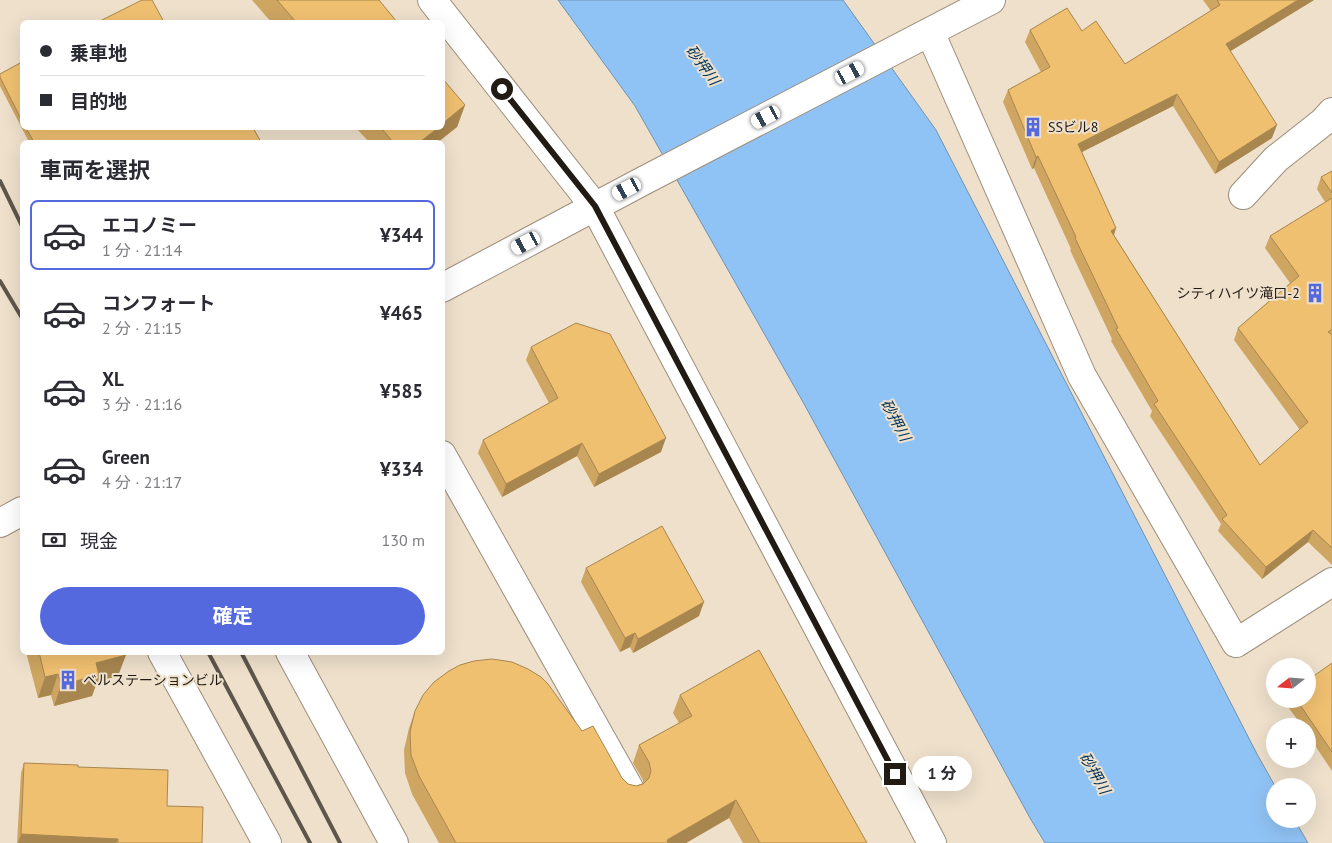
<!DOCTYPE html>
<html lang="ja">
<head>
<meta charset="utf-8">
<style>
	:root { --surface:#fff; --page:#f7f7f7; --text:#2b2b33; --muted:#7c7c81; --line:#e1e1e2; --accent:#5569df }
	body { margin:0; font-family:"PT Sans","Noto Sans JP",sans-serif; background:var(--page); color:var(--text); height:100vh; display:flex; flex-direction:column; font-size:19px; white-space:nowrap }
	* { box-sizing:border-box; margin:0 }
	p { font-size:16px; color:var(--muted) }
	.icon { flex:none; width:28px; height:28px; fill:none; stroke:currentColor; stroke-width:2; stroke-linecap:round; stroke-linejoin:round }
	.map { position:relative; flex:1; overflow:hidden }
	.panel { position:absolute; left:20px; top:140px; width:425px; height:515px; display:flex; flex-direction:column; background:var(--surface); border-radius:8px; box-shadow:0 5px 20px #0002 }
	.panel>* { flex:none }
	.top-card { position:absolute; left:20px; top:20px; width:425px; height:110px; border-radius:8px; box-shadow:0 5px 20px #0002; display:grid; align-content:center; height:110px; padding:0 20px; background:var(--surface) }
	.needle { width:32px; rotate:253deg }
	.buttons { position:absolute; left:1266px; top:658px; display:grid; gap:10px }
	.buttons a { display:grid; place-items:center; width:50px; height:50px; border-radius:50%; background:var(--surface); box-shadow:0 5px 20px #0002; font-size:25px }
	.end { position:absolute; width:22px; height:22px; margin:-11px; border:6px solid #211b14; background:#fff; box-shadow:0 0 0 2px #fff }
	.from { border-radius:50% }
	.bubble { position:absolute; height:35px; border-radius:18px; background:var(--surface); box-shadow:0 5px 20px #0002; font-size:16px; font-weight:700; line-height:35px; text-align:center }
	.car { position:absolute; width:15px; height:30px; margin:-15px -8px; border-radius:6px; box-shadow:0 0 4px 1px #0007; background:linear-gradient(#fff 24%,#345 0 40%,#fff 0 76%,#345 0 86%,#fff 0) }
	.top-card b { display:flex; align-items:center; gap:18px; height:48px; font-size:19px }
	.top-card b+b { border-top:1px solid var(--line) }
	.top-card i { width:12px; height:12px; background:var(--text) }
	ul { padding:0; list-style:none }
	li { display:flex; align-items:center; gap:15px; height:70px; margin:0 10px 8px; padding:0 10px; border:2px solid transparent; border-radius:8px }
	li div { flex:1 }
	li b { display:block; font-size:19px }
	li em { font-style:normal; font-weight:700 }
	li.selected { border-color:var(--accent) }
	li>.icon { width:45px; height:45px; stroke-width:1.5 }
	h2 { padding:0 20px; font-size:22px; line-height:60px }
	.pay { display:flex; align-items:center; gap:12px; height:55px; padding:0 20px; font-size:19px }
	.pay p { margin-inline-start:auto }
	.primary-button { display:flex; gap:10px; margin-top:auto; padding:10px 20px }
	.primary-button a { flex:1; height:58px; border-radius:30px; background:var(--accent); color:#fff; font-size:20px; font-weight:700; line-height:58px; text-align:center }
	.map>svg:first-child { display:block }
</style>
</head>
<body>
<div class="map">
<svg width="1332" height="843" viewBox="0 0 1332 843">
	<rect width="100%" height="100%" fill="#eee0cb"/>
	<!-- water -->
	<path fill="#90c3f5" stroke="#6f91b2" d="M558,0H843L936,130L1257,754L1275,786V819H1294L1308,843H1045L1030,818L803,402L635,106Z"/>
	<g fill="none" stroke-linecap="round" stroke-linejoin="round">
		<defs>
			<path id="minor" d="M432,0L595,207L932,843
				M930,32L1082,376L1236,643L1332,582
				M1243,195L1276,159L1323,122L1332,112
				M442,288L643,181L991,0
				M442,455L629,788
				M0,523L22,511
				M162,652L267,843
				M290,652L394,843"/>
		</defs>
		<!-- minor casing -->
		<use href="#minor" stroke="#9c8e7b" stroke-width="30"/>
		<!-- minor -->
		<use href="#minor" stroke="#fff" stroke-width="28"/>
		<!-- rail -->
		<path stroke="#5e564b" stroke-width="4" d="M0,181L22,226
			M0,281L22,318
			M208,652L310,843
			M241,652L340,843"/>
	</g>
	<!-- wall -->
	<path fill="#cea561" d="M252,0H379L397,22H271Z
		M1203,0H1314L1230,51L1272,138L1215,174L1173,106L1082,152L1116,228L1114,235L1260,465L1300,430L1234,340L1238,328L1290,283L1265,248L1270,236L1325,202L1317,189L1321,177L1332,171V565L1308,542L1262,579L1218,531L1221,524L1150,416L1152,411L1111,341L1112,339L1070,250L1071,249L1034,168L1032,169L1003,102L1008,90L1041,72L1025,42L1030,30L1082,31L1125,64L1211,11Z
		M22,62V128H253L261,142H29L0,86V74Z
		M465,105L457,127L438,142H369L356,128H442Z
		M531,347L661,452L594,487L577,456L502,497L478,453L483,440L549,403L526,360Z
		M586,568L699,616L633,653L630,647L620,652L581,582Z
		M26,652H125L118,676L97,682L92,696L54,706L51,695L38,698Z
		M1332,663V771L1308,735V726H1302L1286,704L1288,699H1308Z
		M680,695L867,843H743L729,818L686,843H439L412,794L405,773L404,750L409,728L415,711L582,731L622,778L628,784L636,786L643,783V780L633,763L639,745L679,723L673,713Z
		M24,763L78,767L167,806L202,843H17L21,773Z"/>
	<!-- shaded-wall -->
	<path fill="#a8864f" d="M1298,0H1314L1221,57L1226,44Z
		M1177,94L1173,106L1074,156L1078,144Z
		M465,105L457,127L438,142H420L438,128H442V124Z
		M1277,125L1272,138L1215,174L1219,162Z
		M1038,156L1034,168L1032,169L1036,157Z
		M1116,228L1112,241L1111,231Z
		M666,438L661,452L594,487L599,474Z
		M582,443L577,456L502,497L506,484Z
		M1313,530L1308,542L1262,579L1266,567Z
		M704,602L699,616L633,653L638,639Z
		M635,633L630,647L620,652L625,638Z
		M126,655L118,676L97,682L92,696L54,706L61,685L96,663Z
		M58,674L51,695L38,698L45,677Z
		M736,800L729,818L686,843H666L667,840Z
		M21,834L118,839L116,843H18Z"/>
	<!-- building -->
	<path fill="#f0c071" stroke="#a8864f" d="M142,0H152L164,22H98Z
		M277,0H379L397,22H296Z
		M1217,0H1298L1226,44L1277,125L1219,162L1177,94L1078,144L1116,228L1111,231L1260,465L1308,422L1238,328L1299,276L1270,236L1332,198V329L1328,332L1332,335V548L1313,530L1266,567L1222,519L1227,515L1154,404L1158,401L1116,329L1118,328L1075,238L1076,237L1038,156L1036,157L1008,90L1050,67L1030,30L1067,8L1082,31L1096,21L1125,64L1220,5Z
		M22,62V121L0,77V74Z
		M442,78L465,105L442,124Z
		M26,128H253L261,142H34Z
		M381,128H438L420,142H393Z
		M1332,171V193L1321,177Z
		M576,323L610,334L666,438L599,474L582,443L506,484L483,440L558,398L531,347Z
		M662,526L704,602L638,639L635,633L625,638L586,568Z
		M759,650L867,843H760L736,800L667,840L668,843H456L419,776L411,755L410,732L415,711L423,695L434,682L449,671L460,665L474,661L492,659L512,662L528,669L541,677L548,684L582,731L593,726L622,778L628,784L636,786L643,784L649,778L651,771L649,762L639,745L692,716L680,695Z
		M39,652H125L126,655L96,663L99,675L61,685L58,674L45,677Z
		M1332,663V752L1296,699H1308V680Z
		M24,763L78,765V767L168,770L167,806L203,807L202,843H118V839L21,834Z"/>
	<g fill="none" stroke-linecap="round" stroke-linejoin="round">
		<!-- route -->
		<path stroke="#211b14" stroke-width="6" d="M502,89L595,206L895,774"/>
	</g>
	<!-- icons -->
	<defs>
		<symbol id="building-bare" viewBox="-9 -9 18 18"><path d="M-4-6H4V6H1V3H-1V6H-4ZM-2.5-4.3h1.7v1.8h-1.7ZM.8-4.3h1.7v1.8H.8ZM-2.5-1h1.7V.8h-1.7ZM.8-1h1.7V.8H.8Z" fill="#5569df" stroke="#eee0cb" stroke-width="2.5" paint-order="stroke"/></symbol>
	</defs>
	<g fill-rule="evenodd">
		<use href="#building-bare" x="1019" y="113" width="28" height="28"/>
		<use href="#building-bare" x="1301" y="279" width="28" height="28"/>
		<use href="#building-bare" x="54" y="666" width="28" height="28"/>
	</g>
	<g text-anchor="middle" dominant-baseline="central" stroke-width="4" stroke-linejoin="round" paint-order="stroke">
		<!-- poi labels -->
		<g font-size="14" fill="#211b14" stroke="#eee0cb" text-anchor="start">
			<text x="1048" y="127">SSビル8</text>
			<text x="1300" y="293" text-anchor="end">シティハイツ滝口-2</text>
			<text x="83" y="680">ベルステーションビル</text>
		</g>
		<!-- water labels -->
		<g font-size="15" font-style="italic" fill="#00335a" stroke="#eee0cb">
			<text transform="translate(703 65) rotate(54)">砂押川</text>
			<text transform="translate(896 420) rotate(62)">砂押川</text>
			<text transform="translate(1095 773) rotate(60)">砂押川</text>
		</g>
	</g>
</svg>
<div class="buttons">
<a><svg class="needle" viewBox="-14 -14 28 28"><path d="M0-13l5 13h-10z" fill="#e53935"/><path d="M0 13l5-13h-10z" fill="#7c7c81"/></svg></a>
<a>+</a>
<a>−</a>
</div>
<i class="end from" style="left:502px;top:89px"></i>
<i class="end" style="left:895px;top:774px"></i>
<div class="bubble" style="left:912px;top:756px;width:60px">1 分</div>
<i class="car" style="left:850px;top:73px;rotate:62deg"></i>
<i class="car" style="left:766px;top:117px;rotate:242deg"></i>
<i class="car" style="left:627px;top:189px;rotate:242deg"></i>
<i class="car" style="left:526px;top:243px;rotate:242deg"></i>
<div class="top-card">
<b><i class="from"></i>乗車地</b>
<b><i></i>目的地</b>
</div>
<section class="panel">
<h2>車両を選択</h2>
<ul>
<li class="selected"><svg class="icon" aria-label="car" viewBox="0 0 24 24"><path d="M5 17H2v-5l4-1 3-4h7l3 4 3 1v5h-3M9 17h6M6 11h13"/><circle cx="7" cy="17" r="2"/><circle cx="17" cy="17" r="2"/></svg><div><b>エコノミー</b><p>1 分 · 21:14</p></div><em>¥344</em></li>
<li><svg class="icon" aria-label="car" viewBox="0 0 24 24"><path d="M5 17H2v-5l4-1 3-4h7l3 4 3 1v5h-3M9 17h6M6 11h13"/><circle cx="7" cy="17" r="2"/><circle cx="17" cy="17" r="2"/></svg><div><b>コンフォート</b><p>2 分 · 21:15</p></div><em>¥465</em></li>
<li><svg class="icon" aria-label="car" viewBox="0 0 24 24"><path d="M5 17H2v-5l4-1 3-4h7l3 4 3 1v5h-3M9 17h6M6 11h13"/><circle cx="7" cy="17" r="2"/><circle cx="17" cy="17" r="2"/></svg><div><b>XL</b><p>3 分 · 21:16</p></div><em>¥585</em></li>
<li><svg class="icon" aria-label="car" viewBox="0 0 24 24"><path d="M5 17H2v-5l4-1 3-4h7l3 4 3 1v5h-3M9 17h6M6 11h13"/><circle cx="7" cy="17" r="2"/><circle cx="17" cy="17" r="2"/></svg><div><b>Green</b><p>4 分 · 21:17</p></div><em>¥334</em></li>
</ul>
<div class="pay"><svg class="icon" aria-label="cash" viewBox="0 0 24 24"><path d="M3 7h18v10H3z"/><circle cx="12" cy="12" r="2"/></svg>現金<p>130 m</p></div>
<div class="primary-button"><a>確定</a></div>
</section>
</div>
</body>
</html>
